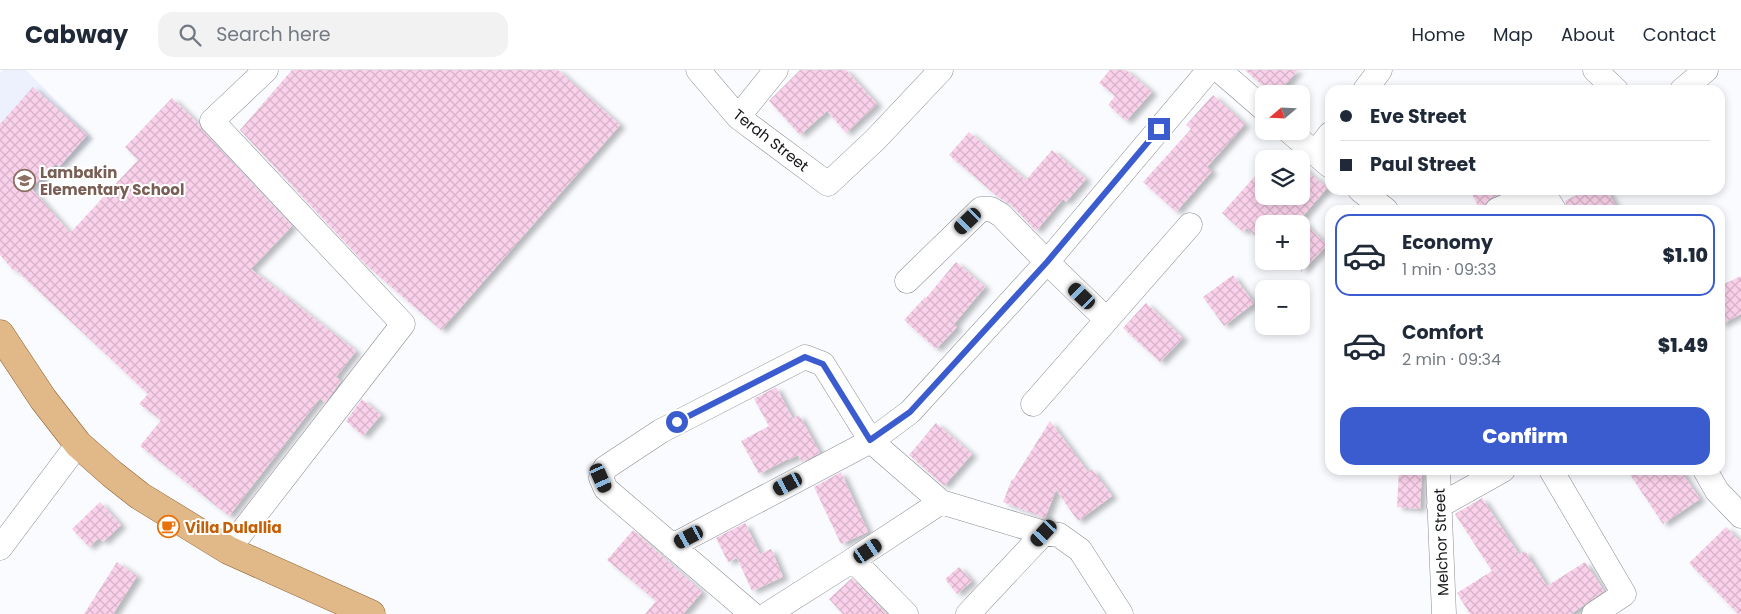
<!DOCTYPE html>
<html lang="en">
<head>
<meta charset="utf-8">
<style>
	:root { --surface:#fff; --page:#f2f2f3; --text:#1f2937; --muted:#747a83; --line:#e0e1e3; --accent:#3b5cce }
	body { margin:0; font-family:Poppins,sans-serif; background:var(--page); color:var(--text); height:100vh; display:flex; flex-direction:column; font-size:19px; white-space:nowrap }
	* { box-sizing:border-box; margin:0 }
	p { font-size:16px; color:var(--muted) }
	.icon { flex:none; width:28px; height:28px; fill:none; stroke:currentColor; stroke-width:2; stroke-linecap:round; stroke-linejoin:round }
	.map { position:relative; flex:1; overflow:hidden }
	.drawer { position:absolute; left:1325px; top:135px; width:400px; height:270px; display:flex; flex-direction:column; background:var(--surface); border-radius:15px; box-shadow:0 2px 8px #0003 }
	.drawer>* { flex:none }
	.hud { position:absolute; left:1325px; top:15px; width:400px; height:110px; border-radius:15px; box-shadow:0 2px 8px #0003; display:grid; align-content:center; height:110px; padding:0 15px; background:var(--surface) }
	.needle { width:32px; rotate:251deg }
	.fabs { position:absolute; left:1255px; top:15px; display:grid; gap:10px }
	.fabs a { display:grid; place-items:center; width:55px; height:55px; border-radius:10px; background:var(--surface); box-shadow:0 2px 8px #0003; font-size:25px }
	.end { position:absolute; width:22px; height:22px; margin:-11px; border:6px solid #3b5cce; background:#fff; box-shadow:0 0 0 2px #fff }
	.from { border-radius:50% }
	.car { position:absolute; width:15px; height:30px; margin:-15px -8px; border-radius:6px; box-shadow:0 0 4px 1px #0007; background:linear-gradient(#222 24%,#8ab4d8 0 40%,#222 0 76%,#8ab4d8 0 86%,#222 0) }
	.hud b { display:flex; align-items:center; gap:18px; height:48px; font-size:19px }
	.hud b+b { border-top:1px solid var(--line) }
	.hud i { width:12px; height:12px; background:var(--text) }
	ul { padding:9px 0 0; list-style:none }
	li { display:flex; align-items:center; gap:15px; height:82px; margin:0 10px 8px; padding:0 5px; border:2px solid transparent; border-radius:15px }
	li div { flex:1 }
	li b { display:block; font-size:19px }
	li em { font-style:normal; font-weight:800 }
	li.current { border-color:var(--accent) }
	li>.icon { width:45px; height:45px; stroke-width:1.5 }
	.primary-button { display:flex; gap:10px; margin-top:auto; padding:10px 15px }
	.primary-button a { flex:1; height:58px; border-radius:15px; background:var(--accent); color:#fff; font-size:20px; font-weight:800; line-height:58px; text-align:center }
	header { display:flex; align-items:center; gap:30px; box-sizing:border-box; height:70px; padding:0 25px; background:var(--surface); border-bottom:1px solid var(--line) }
	header strong { font-size:24px }
	nav { display:flex; gap:28px; margin-inline-start:auto; font-size:18px }
	.search { width:350px; height:45px; background:var(--page); display:flex; align-items:center; gap:12px; box-sizing:border-box; padding:0 18px; border-radius:15px; color:var(--muted); font-size:19px }
	.map>svg:first-child { display:block }
</style>
</head>
<body>
<header>
<strong>Cabway</strong>
<div class="search"><svg class="icon" aria-label="search" viewBox="0 0 24 24"><circle cx="10" cy="10" r="6"/><path d="M15 15l6 6"/></svg>Search here</div>
<nav><a>Home</a><a>Map</a><a>About</a><a>Contact</a></nav>
</header>
<div class="map">
<svg width="1741" height="544" viewBox="0 0 1741 544">
	<defs>
		<pattern id="building-cross-hatch" width="8" height="8" patternUnits="userSpaceOnUse" patternTransform="scale(1.25)"><rect width="8" height="8" fill="#fad1ea"/><path d="M0 0l8 8M0 8l8-8" fill="none" stroke="#d6b3c8"/></pattern>
		<filter id="shadow"><feDropShadow dx="5.5" dy="3" stdDeviation="2.5" flood-color="#0004"/></filter>
	</defs>
	<rect width="100%" height="100%" fill="#fafbff"/>
	<!-- built -->
	<path fill="#edf1fd" d="M3,0H26L94,69L0,153V3Z"/>
	<!-- building -->
	<path fill="url(#building-cross-hatch)" filter="url(#shadow)" d="M292,0H558L620,55L441,260L366,195L240,60Z
		M800,0H846L877,34L846,63L827,41L800,65L769,31Z
		M1110,0H1126L1152,22L1126,51L1108,35L1115,26L1099,13Z
		M1245,0H1298L1277,24H1272Z
		M33,17L87,65L59,97L56,94L31,118L70,163L138,90L125,77L172,28L199,54L202,60L292,156L251,199L356,281L336,307L341,311L325,333L320,328L229,446L140,376L161,350L139,334L148,324L15,199L14,201L0,185V54Z
		M1213,25L1245,54L1207,97L1212,101L1176,142L1143,112L1191,59L1186,55Z
		M969,62L1026,110L1052,80L1086,109L1066,132L1063,129L1036,161L1011,135L998,127L949,85Z
		M1264,96V126H1301V96L1327,118L1296,154H1264V174L1247,158L1243,162L1222,143Z
		M1470,120H1509L1491,128L1480,140Z
		M1586,120H1607L1618,140H1568L1565,131Z
		M1301,150L1327,175L1301,202Z
		M956,192L985,217L954,254L957,257L936,279L904,250L925,227L926,228Z
		M1233,205L1254,233L1224,256L1203,227Z
		M1741,206V244L1720,255V216Z
		M1146,233L1183,268L1160,292L1123,258Z
		M776,317L793,349L799,345L820,383L802,392L798,385L789,390L788,389L759,404L741,371L769,356L754,329Z
		M362,329L381,345L363,366L346,351Z
		M1050,351L1088,402L1092,399L1112,426L1078,451L1056,420L1045,448L1003,432L1012,409L1013,410Z
		M936,353L972,384L944,416L909,385Z
		M1399,400H1422L1420,439L1397,437Z
		M1627,400H1680L1700,429L1663,454Z
		M841,402L868,462L841,474L814,417Z
		M1482,428L1519,484L1525,481L1547,516L1585,492L1604,521L1571,544H1470L1457,523L1492,501L1455,444Z
		M100,432L121,455L103,472L99,468L89,477L72,459Z
		M745,453L760,484L771,479L783,507L752,521L737,488L728,492L716,468Z
		M1726,457L1741,472V544H1738L1689,493Z
		M633,460L702,522L683,544H645L656,531L607,490Z
		M117,492L137,506L113,544H84Z
		M959,497L972,511L957,524L945,509Z
		M852,508L887,544H843L829,529Z"/>
	<g fill="none" stroke-linecap="round" stroke-linejoin="round">
		<defs>
			<path id="minor" d="M698,0L738,47L828,114L876,69L941,0
				M1219,0L1264,39
				M1595,0L1616,20
				M1365,20L1380,0
				M1682,20L1706,0
				M738,47L776,0
				M1289,61L1330,96
				M1314,84L1330,64
				M1360,120L1386,140
				M1542,120L1554,140
				M1497,140L1543,120
				M907,211L981,139H991L1001,145L1047,192L1106,249
				M1033,334L1190,155
				M1438,400L1444,544
				M1551,400L1624,524L1594,544
				M1705,400L1717,421L1741,446
				M1439,436L1503,400
				M672,476L871,371L910,342L1047,192L1209,0
				M0,478L78,374
				M228,480L403,254L212,51L266,0
				M853,490L906,544
				M752,544L606,419L601,408L605,398L661,361L805,287L823,294L871,371L941,432L1044,463L1059,465L1080,480L1121,544
				M768,544L853,490L941,432
				M968,544L1044,463"/>
			<path id="major" d="M0,264L43,329L78,374L112,404L140,426L228,480L371,544"/>
		</defs>
		<!-- minor casing -->
		<use href="#minor" stroke="#898c93" stroke-width="25"/>
		<!-- major casing -->
		<use href="#major" stroke="#8d612e" stroke-width="29"/>
		<!-- minor -->
		<use href="#minor" stroke="#fff" stroke-width="24"/>
		<!-- major -->
		<use href="#major" stroke="#e1b888" stroke-width="28"/>
	</g>
	<g fill="none" stroke-linecap="round" stroke-linejoin="round">
		<!-- route -->
		<path stroke="#3b5cce" stroke-width="6" d="M677,352L805,287L823,294L870,370L910,342L1047,192L1159,59"/>
	</g>
	<!-- icons -->
	<defs>
		<symbol id="school-ring" viewBox="-11 -11 22 22"><circle r="9.5" fill="#fff" stroke="#8d6e63" stroke-width="1.5"/><path d="M0-5L7-2L0 1L-7-2ZM-4 1L0 2.5L4 1V4Q0 6-4 4Z" fill="#8d6e63"/></symbol>
		<symbol id="cafe-ring" viewBox="-11 -11 22 22"><circle r="9.5" fill="#fff" stroke="#e8710a" stroke-width="1.5"/><path d="M-5.5-4.5H6V0H3Q3 3.5 0 3.5H-2.5Q-5.5 3.5-5.5 0ZM3-3.2v2h1.7v-2ZM-6 4.5H4V6H-6Z" fill="#e8710a"/></symbol>
	</defs>
	<g fill-rule="evenodd">
		<use href="#school-ring" x="12" y="98" width="25" height="25"/>
		<use href="#cafe-ring" x="156" y="444" width="25" height="25"/>
	</g>
	<g text-anchor="middle" dominant-baseline="central" stroke-width="4" stroke-linejoin="round" paint-order="stroke">
		<!-- street labels -->
		<g font-size="15" fill="#17181b" stroke="#fff">
			<text transform="translate(771 70) rotate(38)">Terah Street</text>
			<text transform="translate(1441 472) rotate(-92)">Melchor Street</text>
		</g>
		<!-- education labels -->
		<g font-size="15" font-weight="bold" fill="#785e54" stroke="#fff" text-anchor="start">
			<text x="40" y="102">Lambakin<tspan x="40" dy="17">Elementary School</tspan></text>
		</g>
		<!-- food labels -->
		<g font-size="15" font-weight="bold" fill="#c56008" stroke="#fff" text-anchor="start">
			<text x="185" y="457">Villa Dulallia</text>
		</g>
	</g>
</svg>
<div class="fabs">
<a><svg class="needle" viewBox="-14 -14 28 28"><path d="M0-13l5 13h-10z" fill="#e53935"/><path d="M0 13l5-13h-10z" fill="#747a83"/></svg></a>
<a><svg class="icon" aria-label="layers" viewBox="0 0 24 24"><path d="M12 4l9 5-9 5-9-5zM3 14l9 5 9-5"/></svg></a>
<a>+</a>
<a>−</a>
</div>
<i class="end from" style="left:677px;top:352px"></i>
<i class="end" style="left:1159px;top:59px"></i>
<i class="car" style="left:968px;top:151px;rotate:226deg"></i>
<i class="car" style="left:1082px;top:226px;rotate:314deg"></i>
<i class="car" style="left:601px;top:408px;rotate:156deg"></i>
<i class="car" style="left:788px;top:414px;rotate:242deg"></i>
<i class="car" style="left:1044px;top:463px;rotate:223deg"></i>
<i class="car" style="left:689px;top:467px;rotate:242deg"></i>
<i class="car" style="left:868px;top:481px;rotate:56deg"></i>
<div class="hud">
<b><i class="from"></i>Eve Street</b>
<b><i></i>Paul Street</b>
</div>
<section class="drawer">
<ul>
<li class="current"><svg class="icon" aria-label="car" viewBox="0 0 24 24"><path d="M5 17H2v-5l4-1 3-4h7l3 4 3 1v5h-3M9 17h6M6 11h13"/><circle cx="7" cy="17" r="2"/><circle cx="17" cy="17" r="2"/></svg><div><b>Economy</b><p>1 min · 09:33</p></div><em>$1.10</em></li>
<li><svg class="icon" aria-label="car" viewBox="0 0 24 24"><path d="M5 17H2v-5l4-1 3-4h7l3 4 3 1v5h-3M9 17h6M6 11h13"/><circle cx="7" cy="17" r="2"/><circle cx="17" cy="17" r="2"/></svg><div><b>Comfort</b><p>2 min · 09:34</p></div><em>$1.49</em></li>
</ul>
<div class="primary-button"><a>Confirm</a></div>
</section>
</div>
</body>
</html>
